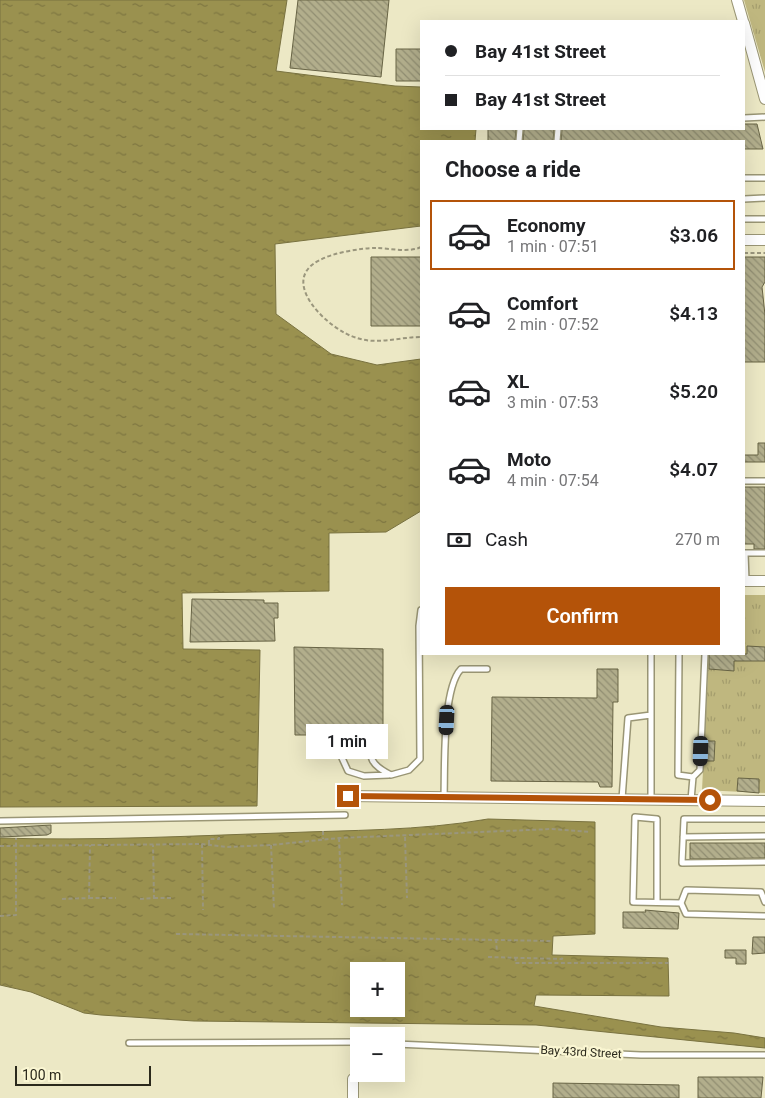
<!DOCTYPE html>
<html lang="en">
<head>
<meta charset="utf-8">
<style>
	:root { --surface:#fff; --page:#f6f6f6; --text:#202124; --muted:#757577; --line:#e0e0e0; --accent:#b45309 }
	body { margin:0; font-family:Roboto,sans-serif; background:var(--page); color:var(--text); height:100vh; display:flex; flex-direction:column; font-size:19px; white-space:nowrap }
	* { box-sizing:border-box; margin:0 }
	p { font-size:16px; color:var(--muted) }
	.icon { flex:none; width:28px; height:28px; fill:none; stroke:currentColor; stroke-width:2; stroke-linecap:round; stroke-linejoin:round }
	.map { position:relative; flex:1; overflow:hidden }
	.drawer { position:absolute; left:420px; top:140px; width:325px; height:515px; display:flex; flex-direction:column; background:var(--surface); border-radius:0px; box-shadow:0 5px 20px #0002 }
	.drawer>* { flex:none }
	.top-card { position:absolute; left:420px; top:20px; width:325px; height:110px; border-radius:0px; box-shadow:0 5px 20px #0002; display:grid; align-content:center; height:110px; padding:0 25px; background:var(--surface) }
	.controls { position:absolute; left:350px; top:962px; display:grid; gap:10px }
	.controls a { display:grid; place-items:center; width:55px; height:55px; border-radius:0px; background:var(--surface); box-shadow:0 5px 20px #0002; font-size:25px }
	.scale { position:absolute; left:15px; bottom:12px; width:136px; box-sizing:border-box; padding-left:5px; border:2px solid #2b291c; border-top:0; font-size:14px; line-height:18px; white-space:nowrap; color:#2b291c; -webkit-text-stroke:4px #faf6d2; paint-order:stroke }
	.end { position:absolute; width:22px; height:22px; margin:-11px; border:6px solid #b45309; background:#fff; box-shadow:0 0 0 2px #fff }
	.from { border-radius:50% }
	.bubble { position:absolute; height:35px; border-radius:0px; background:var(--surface); box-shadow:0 5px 20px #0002; font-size:16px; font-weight:600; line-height:35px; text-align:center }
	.car { position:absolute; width:15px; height:30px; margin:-15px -8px; border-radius:6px; box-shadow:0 0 4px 1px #0007; background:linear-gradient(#222 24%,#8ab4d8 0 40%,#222 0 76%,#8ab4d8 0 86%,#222 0) }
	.top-card b { display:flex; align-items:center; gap:18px; height:48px; font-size:19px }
	.top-card b+b { border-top:1px solid var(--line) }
	.top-card i { width:12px; height:12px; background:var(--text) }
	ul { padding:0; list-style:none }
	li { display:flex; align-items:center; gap:15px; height:70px; margin:0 10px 8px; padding:0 15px; border:2px solid transparent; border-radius:0px }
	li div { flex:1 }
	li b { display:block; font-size:19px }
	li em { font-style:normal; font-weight:600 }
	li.active { border-color:var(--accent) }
	li>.icon { width:45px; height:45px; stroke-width:1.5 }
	h2 { padding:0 25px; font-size:22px; line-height:60px }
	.pay { display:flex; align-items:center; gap:12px; height:55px; padding:0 25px; font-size:19px }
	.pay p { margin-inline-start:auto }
	.action { display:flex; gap:10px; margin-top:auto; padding:10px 25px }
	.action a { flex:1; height:58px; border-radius:0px; background:var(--accent); color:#fff; font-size:20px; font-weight:600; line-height:58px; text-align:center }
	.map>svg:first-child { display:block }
</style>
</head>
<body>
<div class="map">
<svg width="765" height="1098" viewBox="0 0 765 1098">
	<defs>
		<pattern id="grass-tufts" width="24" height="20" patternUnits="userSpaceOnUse" patternTransform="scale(1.25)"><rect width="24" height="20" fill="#bfb77f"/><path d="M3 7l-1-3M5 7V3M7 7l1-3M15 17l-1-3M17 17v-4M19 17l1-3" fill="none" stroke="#a49d6d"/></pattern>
		<pattern id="water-ripples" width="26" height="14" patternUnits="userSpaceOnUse" patternTransform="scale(1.25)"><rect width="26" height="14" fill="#9a914f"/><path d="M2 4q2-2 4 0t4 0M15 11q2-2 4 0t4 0" fill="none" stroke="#7e7641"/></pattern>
		<pattern id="building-back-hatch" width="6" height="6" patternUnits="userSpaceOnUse" patternTransform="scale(1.25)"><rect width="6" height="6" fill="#b2ae8c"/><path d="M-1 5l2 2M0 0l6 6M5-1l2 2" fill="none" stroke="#918e72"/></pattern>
	</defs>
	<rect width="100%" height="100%" fill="#ece8c5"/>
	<!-- grass -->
	<path fill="url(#grass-tufts)" d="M744,0H765V72Z
		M744,595H765V793L702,790L709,654H744Z"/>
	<!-- water -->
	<path fill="url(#water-ripples)" stroke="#797240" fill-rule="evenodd" d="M0,0H287L276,71L395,86L421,87V129H476L475,141H421V226L275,244L276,314L331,354L377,365L421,359V511L386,532L329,533V591L182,593L183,649L260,650L257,806L0,807Z
		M488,819L595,822V934L553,936L552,955L668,958L669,996L536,995L534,1006L661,1027L734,1033L765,1038V1048L536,1025L194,1021L101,1015L84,1013L31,992L0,985V838C93,841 187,836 280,833C349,830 420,831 488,819ZM359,971H396V1009H359Z"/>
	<!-- building -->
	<path fill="url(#building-back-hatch)" stroke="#686445" d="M298,0H389L381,77L290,68Z
		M396,49H421V81H396Z
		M744,124H757L763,149H744V141H561L562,129H744Z
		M488,129H516L515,141H488Z
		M524,129H554L553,141H523Z
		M371,257H421V326H371Z
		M744,257H765V282L762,287L765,315V362H744Z
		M758,443H765V462H744V455H758Z
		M744,487H765V549H754V544H744Z
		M192,599L264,600V603H278V618H274L275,641L190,642Z
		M747,646L765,647V661H734V671L709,669V654H747Z
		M294,647L383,649V736H373L369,732L365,736H346L342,732L338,735H295Z
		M597,669H618V702H613L612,787H600L598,782L491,781L492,697L597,698Z
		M706,741H715L714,761H705Z
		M738,778L759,779V793L737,791Z
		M51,825V833L47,835L0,837V828Z
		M690,843H765V858L690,859Z
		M645,910L679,913L678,929L623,928V912H646Z
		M753,937H765V953L752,954Z
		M725,950H746V964H736V958H725Z
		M698,1077H763L761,1098H698Z
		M553,1083L679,1085V1098H553Z"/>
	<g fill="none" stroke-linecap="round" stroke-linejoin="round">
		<defs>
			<path id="service" d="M744,118L765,117
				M519,141L520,129
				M557,141L558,129
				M744,178H765
				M744,199L765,198
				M744,219H765
				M744,481H765
				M746,581L745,553H765
				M679,654L678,775L693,777
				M342,736V758L348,771L364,776L389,775
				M369,736C370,758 369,764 391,775L409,770L420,759L419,626L421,610
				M444,797C445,768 442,689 461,669H487
				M622,799L628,718L651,715
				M651,800V654
				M691,800L693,777L700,770L705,654
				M765,819H684L682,863L765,862
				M0,821L345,815
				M683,837L765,836
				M657,902V819L635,817L633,902L681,903
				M765,902L761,892L686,890L681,903L686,914L765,916
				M129,1043L359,1042
				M396,1044L641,1055H765"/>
			<path id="minor" d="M737,0L743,21
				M744,23L765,99
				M744,240H765
				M744,581H765
				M347,796L765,801
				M353,1098V1079"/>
		</defs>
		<!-- service casing -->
		<use href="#service" stroke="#9a9675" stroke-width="8"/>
		<!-- minor casing -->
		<use href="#minor" stroke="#9a9675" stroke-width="12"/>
		<!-- path -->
		<path stroke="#9a967d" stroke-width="2" stroke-dasharray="4 2.5" stroke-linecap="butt" d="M421,247C409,253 389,248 376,248C361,248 332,253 320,260C276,281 330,331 357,338C378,345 399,337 421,337
			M744,253H765
			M323,831V839
			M405,837L407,898
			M339,838L342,905
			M202,844L203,910
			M209,844V839H219V835
			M271,845L274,909
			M0,846L202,844L226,847L271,845L339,838L552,829L590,832
			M89,898H116
			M154,898H171
			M62,899L89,898L90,845
			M140,899L154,898L153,845
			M0,916L16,915V838
			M176,934L552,941
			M496,939L497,952
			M488,957L562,959L563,956
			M516,957L515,963H669"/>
		<!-- service -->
		<use href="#service" stroke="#fff" stroke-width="5"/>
		<!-- minor -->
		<use href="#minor" stroke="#fff" stroke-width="10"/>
	</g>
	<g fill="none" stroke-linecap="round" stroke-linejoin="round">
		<!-- route -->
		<path stroke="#b45309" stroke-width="6" d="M348,796L710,800"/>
	</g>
	<g text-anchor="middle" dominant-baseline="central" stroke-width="4.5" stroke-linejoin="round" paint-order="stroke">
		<!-- street labels -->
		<g font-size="12" fill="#2b291c" stroke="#faf6d2">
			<text transform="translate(581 1052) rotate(3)">Bay 43rd Street</text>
		</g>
	</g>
</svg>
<div class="controls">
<a>+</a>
<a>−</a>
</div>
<div class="scale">100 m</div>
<i class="end from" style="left:710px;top:800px"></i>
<i class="end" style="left:348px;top:796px"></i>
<div class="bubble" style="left:306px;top:724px;width:82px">1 min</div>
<i class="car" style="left:447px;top:720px;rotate:183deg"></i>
<i class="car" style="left:701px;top:751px;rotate:182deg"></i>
<div class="top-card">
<b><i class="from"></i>Bay 41st Street</b>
<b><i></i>Bay 41st Street</b>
</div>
<section class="drawer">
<h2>Choose a ride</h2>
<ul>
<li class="active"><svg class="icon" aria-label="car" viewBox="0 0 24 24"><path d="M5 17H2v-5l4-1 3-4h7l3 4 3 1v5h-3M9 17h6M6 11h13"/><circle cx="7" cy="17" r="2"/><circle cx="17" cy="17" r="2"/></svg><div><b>Economy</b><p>1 min · 07:51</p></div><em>$3.06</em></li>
<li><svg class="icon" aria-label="car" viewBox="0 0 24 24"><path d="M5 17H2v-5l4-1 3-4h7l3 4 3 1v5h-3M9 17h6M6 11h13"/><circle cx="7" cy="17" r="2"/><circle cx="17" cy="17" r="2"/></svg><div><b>Comfort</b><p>2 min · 07:52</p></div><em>$4.13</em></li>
<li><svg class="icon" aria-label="car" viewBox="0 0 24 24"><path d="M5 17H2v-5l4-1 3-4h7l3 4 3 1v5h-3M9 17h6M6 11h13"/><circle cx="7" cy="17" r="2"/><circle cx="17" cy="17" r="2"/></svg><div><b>XL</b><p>3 min · 07:53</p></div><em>$5.20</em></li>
<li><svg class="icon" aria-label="car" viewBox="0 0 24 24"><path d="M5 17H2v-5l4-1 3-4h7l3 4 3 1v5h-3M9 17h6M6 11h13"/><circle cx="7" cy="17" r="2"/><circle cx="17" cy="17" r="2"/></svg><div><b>Moto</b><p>4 min · 07:54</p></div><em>$4.07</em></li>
</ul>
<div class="pay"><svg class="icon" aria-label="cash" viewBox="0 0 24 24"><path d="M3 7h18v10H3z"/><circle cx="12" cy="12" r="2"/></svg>Cash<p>270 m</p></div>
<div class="action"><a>Confirm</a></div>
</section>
</div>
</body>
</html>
